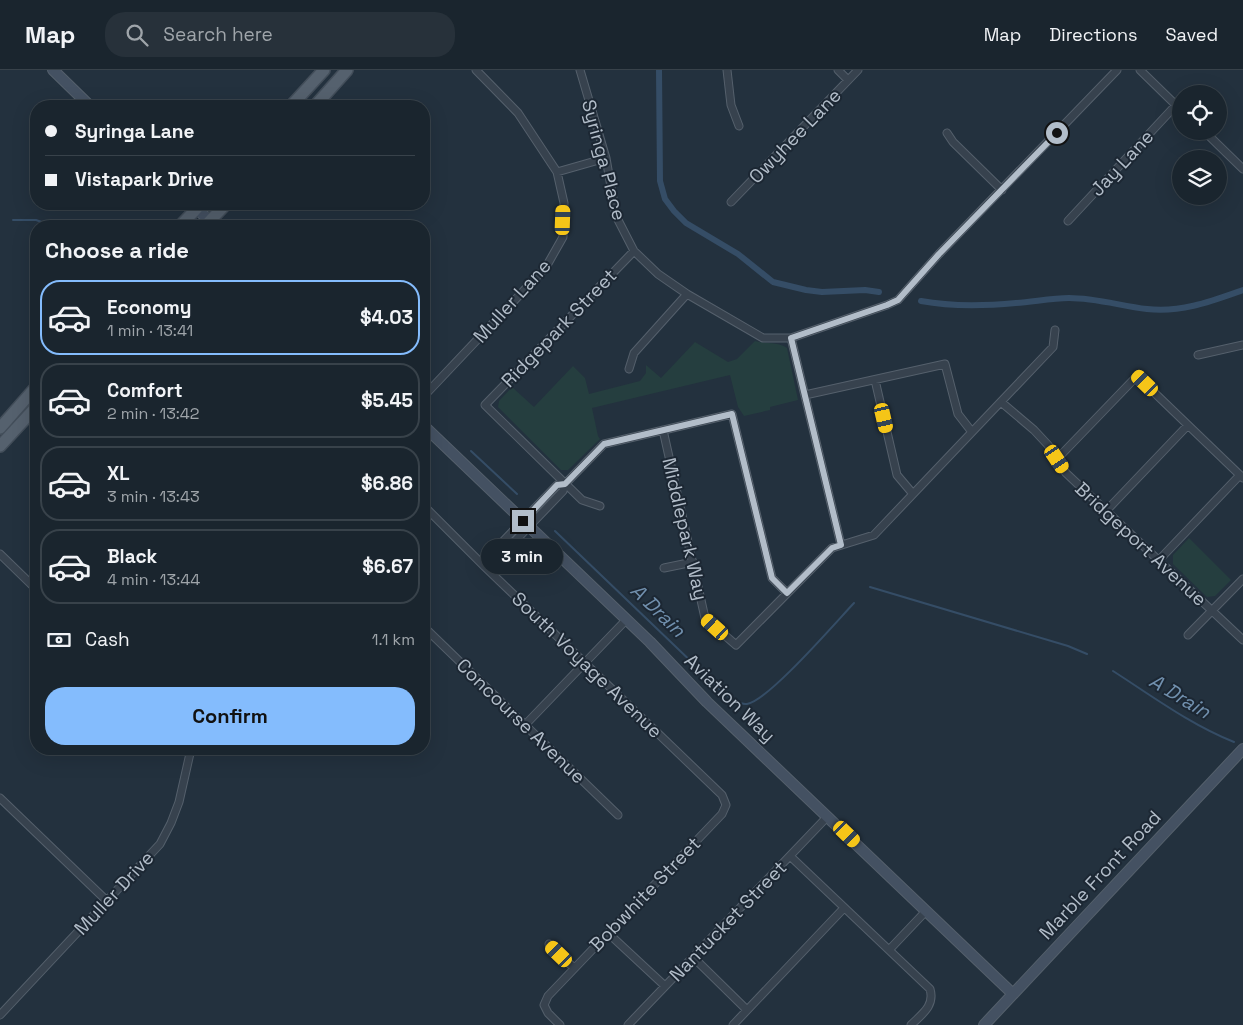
<!DOCTYPE html>
<html lang="en">
<head>
<meta charset="utf-8">
<style>
	:root { --surface:#1a252e; --page:#27313a; --text:#f1f3f6; --muted:#9fa5aa; --line:#38424a; --accent:#84bcfd }
	body { margin:0; font-family:"Space Grotesk",sans-serif; background:var(--page); color:var(--text); height:100vh; display:flex; flex-direction:column; font-size:19px; white-space:nowrap }
	* { box-sizing:border-box; margin:0 }
	p { font-size:16px; color:var(--muted) }
	.icon { flex:none; width:28px; height:28px; fill:none; stroke:currentColor; stroke-width:2; stroke-linecap:round; stroke-linejoin:round }
	.map { position:relative; flex:1; overflow:hidden }
	.details { position:absolute; left:30px; top:150px; width:400px; height:535px; display:flex; flex-direction:column; background:var(--surface); border-radius:20px; box-shadow:0 5px 20px #0002,0 0 0 1px var(--line) }
	.details>* { flex:none }
	.guide { position:absolute; left:30px; top:30px; width:400px; height:110px; border-radius:20px; box-shadow:0 5px 20px #0002,0 0 0 1px var(--line); display:grid; align-content:center; height:110px; padding:0 15px; background:var(--surface) }
	.controls { position:absolute; left:1172px; top:15px; display:grid; gap:10px }
	.controls a { display:grid; place-items:center; width:55px; height:55px; border-radius:50%; background:var(--surface); box-shadow:0 5px 20px #0002,0 0 0 1px var(--line); font-size:25px }
	.end { position:absolute; width:22px; height:22px; margin:-11px; border:6px solid #b2bdc9; background:#111; box-shadow:0 0 0 2px #111 }
	.from { border-radius:50% }
	.bubble { position:absolute; height:35px; border-radius:18px; background:var(--surface); box-shadow:0 5px 20px #0002,0 0 0 1px var(--line); font-size:16px; font-weight:700; line-height:35px; text-align:center }
	.car { position:absolute; width:15px; height:30px; margin:-15px -8px; border-radius:6px; box-shadow:0 0 4px 1px #0007; background:linear-gradient(#f5c518 24%,#345 0 40%,#f5c518 0 76%,#345 0 86%,#f5c518 0) }
	.guide b { display:flex; align-items:center; gap:18px; height:48px; font-size:19px }
	.guide b+b { border-top:1px solid var(--line) }
	.guide i { width:12px; height:12px; background:var(--text) }
	ul { padding:0; list-style:none }
	li { display:flex; align-items:center; gap:15px; height:75px; margin:0 10px 8px; padding:0 5px; border:2px solid var(--line); border-radius:20px }
	li div { flex:1 }
	li b { display:block; font-size:19px }
	li em { font-style:normal; font-weight:700 }
	li.active { border-color:var(--accent) }
	li>.icon { width:45px; height:45px; stroke-width:1.5 }
	h2 { padding:0 15px; font-size:22px; line-height:60px }
	.pay { display:flex; align-items:center; gap:12px; height:55px; padding:0 15px; font-size:19px }
	.pay p { margin-inline-start:auto }
	.action { display:flex; gap:10px; margin-top:auto; padding:10px 15px }
	.action a { flex:1; height:58px; border-radius:20px; background:var(--accent); color:#111; font-size:20px; font-weight:700; line-height:58px; text-align:center }
	header { display:flex; align-items:center; gap:30px; box-sizing:border-box; height:70px; padding:0 25px; background:var(--surface); border-bottom:1px solid var(--line) }
	header strong { font-size:24px }
	nav { display:flex; gap:28px; margin-inline-start:auto; font-size:18px }
	.search { width:350px; height:45px; background:var(--page); display:flex; align-items:center; gap:12px; box-sizing:border-box; padding:0 18px; border-radius:20px; color:var(--muted); font-size:19px }
	.map>svg:first-child { display:block }
</style>
</head>
<body>
<header>
<strong>Map</strong>
<div class="search"><svg class="icon" aria-label="search" viewBox="0 0 24 24"><circle cx="10" cy="10" r="6"/><path d="M15 15l6 6"/></svg>Search here</div>
<nav><a>Map</a><a>Directions</a><a>Saved</a></nav>
</header>
<div class="map">
<svg width="1243" height="955" viewBox="0 0 1243 955">
	<rect width="100%" height="100%" fill="#23313e"/>
	<!-- green -->
	<path fill="#253e3f" d="M755,271C766,274 778,272 787,278L798,330L770,337V340L744,346L738,337L730,305L592,338L598,366L600,369L568,400H561L498,337L499,331L512,317L534,337L573,296L585,308L589,324L640,311L646,303V295L661,308L695,272L728,292L737,289Z
		M1189,468L1231,510L1215,526L1207,527L1173,494V485Z"/>
	<g fill="none" stroke-linecap="round" stroke-linejoin="round">
		<!-- stream -->
		<path stroke="#354d66" stroke-width="2" d="M13,150H36L53,156
			M471,381L517,424
			M555,461L723,622C730,628 738,635 747,634C768,631 836,552 854,533
			M870,517L1068,576L1087,584
			M1113,601C1152,626 1191,655 1234,672"/>
		<!-- canal -->
		<path stroke="#354d66" stroke-width="6" d="M659,0L660,111L665,129L674,141L686,153L738,184L773,212L806,220L822,222L865,220L879,222
			M921,231C953,237 984,236 1016,233C1033,232 1051,228 1069,228C1096,228 1121,236 1147,239C1181,243 1212,231 1243,220"/>
		<defs>
			<path id="street" d="M580,0L606,88L616,146L634,181L658,204L687,224L763,268H791L887,235L898,230L939,184L1117,0
				M727,0L731,35L739,56
				M838,0L848,10
				M1140,0L1181,40
				M1204,61L1243,99
				M947,63L953,72L1002,120
				M557,102L606,88
				M731,132L858,0
				M1068,151L1176,35
				M791,268L841,475
				M1198,285L1243,275
				M629,299L634,283L687,224
				M875,310L897,405L913,424
				M805,325L945,294L958,344L972,362
				M424,326L546,197L563,167L564,133L557,102L518,43L476,0
				M1001,332L1034,360L1048,375L1066,403L1243,570
				M663,360L705,548L736,575L832,478L874,465L1053,277L1055,260
				M1057,389L1137,306L1243,408
				M424,436L484,496L722,725L726,735L722,744L548,926L544,935L548,943L560,955
				M600,436L582,430L485,335L634,181
				M1106,441L1188,355
				M0,484L36,519
				M1159,490L1240,405
				M484,496L493,494L563,421L565,414L604,374L732,344L772,508L787,523
				M484,496L487,488L557,415L565,414
				M664,498L693,492
				M424,557L618,745
				M1188,565L1243,509
				M525,655L626,550
				M0,728L107,831
				M790,786L930,919C935,936 922,944 911,955
				M608,863L665,916
				M549,874L574,898
				M889,880L926,841
				M693,887L747,940
				M0,945L160,774L171,753L179,732L191,679
				M628,955L828,746
				M733,955L844,838"/>
			<path id="secondary" d="M53,0L90,36
				M191,134L216,156
				M424,356L650,572L707,632L1013,924
				M984,955L1243,679"/>
			<path id="primary" d="M291,36L324,0
				M315,36L347,0
				M180,156L201,134
				M205,156L226,134
				M0,358L36,317
				M0,376L36,337"/>
		</defs>
		<!-- street casing -->
		<use href="#street" stroke="#55606c" stroke-width="9"/>
		<!-- secondary casing -->
		<use href="#secondary" stroke="#55606c" stroke-width="12"/>
		<!-- primary casing -->
		<use href="#primary" stroke="#434e5a" stroke-width="14"/>
		<!-- street -->
		<use href="#street" stroke="#37424e" stroke-width="7"/>
		<!-- secondary -->
		<use href="#secondary" stroke="#445162" stroke-width="10"/>
		<!-- primary -->
		<use href="#primary" stroke="#55616e" stroke-width="11"/>
	</g>
	<g fill="none" stroke-linecap="round" stroke-linejoin="round">
		<!-- route -->
		<path stroke="#b2bdc9" stroke-width="6" d="M523,451L557,415L565,414L604,374L732,344L772,508L787,523L832,478L841,475L791,268L887,235L898,230L939,184L1057,63"/>
	</g>
	<g text-anchor="middle" dominant-baseline="central" stroke-width="4" stroke-linejoin="round" paint-order="stroke">
		<!-- street labels -->
		<g font-size="19" fill="#b2bdc9" stroke="#1c2733">
			<text transform="translate(795 66) rotate(-46)">Owyhee Lane</text>
			<text transform="translate(604 90) rotate(75)">Syringa Place</text>
			<text transform="translate(1122 93) rotate(-47)">Jay Lane</text>
			<text transform="translate(512 231) rotate(-48)">Muller Lane</text>
			<text transform="translate(559 258) rotate(-46)">Ridgepark Street</text>
			<text transform="translate(685 459) rotate(77)">Middlepark Way</text>
			<text transform="translate(1141 474) rotate(43)">Bridgeport Avenue</text>
			<text transform="translate(587 595) rotate(44)">South Voyage Avenue</text>
			<text transform="translate(730 628) rotate(44)">Aviation Way</text>
			<text transform="translate(521 651) rotate(44)">Concourse Avenue</text>
			<text transform="translate(1100 805) rotate(-47)">Marble Front Road</text>
			<text transform="translate(114 823) rotate(-47)">Muller Drive</text>
			<text transform="translate(645 824) rotate(-46)">Bobwhite Street</text>
			<text transform="translate(728 851) rotate(-46)">Nantucket Street</text>
		</g>
		<!-- water labels -->
		<g font-size="20" font-style="italic" fill="#7190ae" stroke="#1c2733">
			<text transform="translate(658 540) rotate(44)">A Drain</text>
			<text transform="translate(1180 626) rotate(31)">A Drain</text>
		</g>
	</g>
</svg>
<div class="controls">
<a><svg class="icon" aria-label="locate" viewBox="0 0 24 24"><circle cx="12" cy="12" r="6"/><path d="M12 2v4M12 18v4M2 12h4M18 12h4"/></svg></a>
<a><svg class="icon" aria-label="layers" viewBox="0 0 24 24"><path d="M12 4l9 5-9 5-9-5zM3 14l9 5 9-5"/></svg></a>
</div>
<i class="end from" style="left:1057px;top:63px"></i>
<i class="end" style="left:523px;top:451px"></i>
<div class="bubble" style="left:481px;top:469px;width:82px">3 min</div>
<i class="car" style="left:563px;top:150px;rotate:2deg"></i>
<i class="car" style="left:1145px;top:313px;rotate:314deg"></i>
<i class="car" style="left:884px;top:348px;rotate:167deg"></i>
<i class="car" style="left:1057px;top:389px;rotate:146deg"></i>
<i class="car" style="left:715px;top:557px;rotate:312deg"></i>
<i class="car" style="left:847px;top:764px;rotate:134deg"></i>
<i class="car" style="left:559px;top:884px;rotate:314deg"></i>
<div class="guide">
<b><i class="from"></i>Syringa Lane</b>
<b><i></i>Vistapark Drive</b>
</div>
<section class="details">
<h2>Choose a ride</h2>
<ul>
<li class="active"><svg class="icon" aria-label="car" viewBox="0 0 24 24"><path d="M5 17H2v-5l4-1 3-4h7l3 4 3 1v5h-3M9 17h6M6 11h13"/><circle cx="7" cy="17" r="2"/><circle cx="17" cy="17" r="2"/></svg><div><b>Economy</b><p>1 min · 13:41</p></div><em>$4.03</em></li>
<li><svg class="icon" aria-label="car" viewBox="0 0 24 24"><path d="M5 17H2v-5l4-1 3-4h7l3 4 3 1v5h-3M9 17h6M6 11h13"/><circle cx="7" cy="17" r="2"/><circle cx="17" cy="17" r="2"/></svg><div><b>Comfort</b><p>2 min · 13:42</p></div><em>$5.45</em></li>
<li><svg class="icon" aria-label="car" viewBox="0 0 24 24"><path d="M5 17H2v-5l4-1 3-4h7l3 4 3 1v5h-3M9 17h6M6 11h13"/><circle cx="7" cy="17" r="2"/><circle cx="17" cy="17" r="2"/></svg><div><b>XL</b><p>3 min · 13:43</p></div><em>$6.86</em></li>
<li><svg class="icon" aria-label="car" viewBox="0 0 24 24"><path d="M5 17H2v-5l4-1 3-4h7l3 4 3 1v5h-3M9 17h6M6 11h13"/><circle cx="7" cy="17" r="2"/><circle cx="17" cy="17" r="2"/></svg><div><b>Black</b><p>4 min · 13:44</p></div><em>$6.67</em></li>
</ul>
<div class="pay"><svg class="icon" aria-label="cash" viewBox="0 0 24 24"><path d="M3 7h18v10H3z"/><circle cx="12" cy="12" r="2"/></svg>Cash<p>1.1 km</p></div>
<div class="action"><a>Confirm</a></div>
</section>
</div>
</body>
</html>
